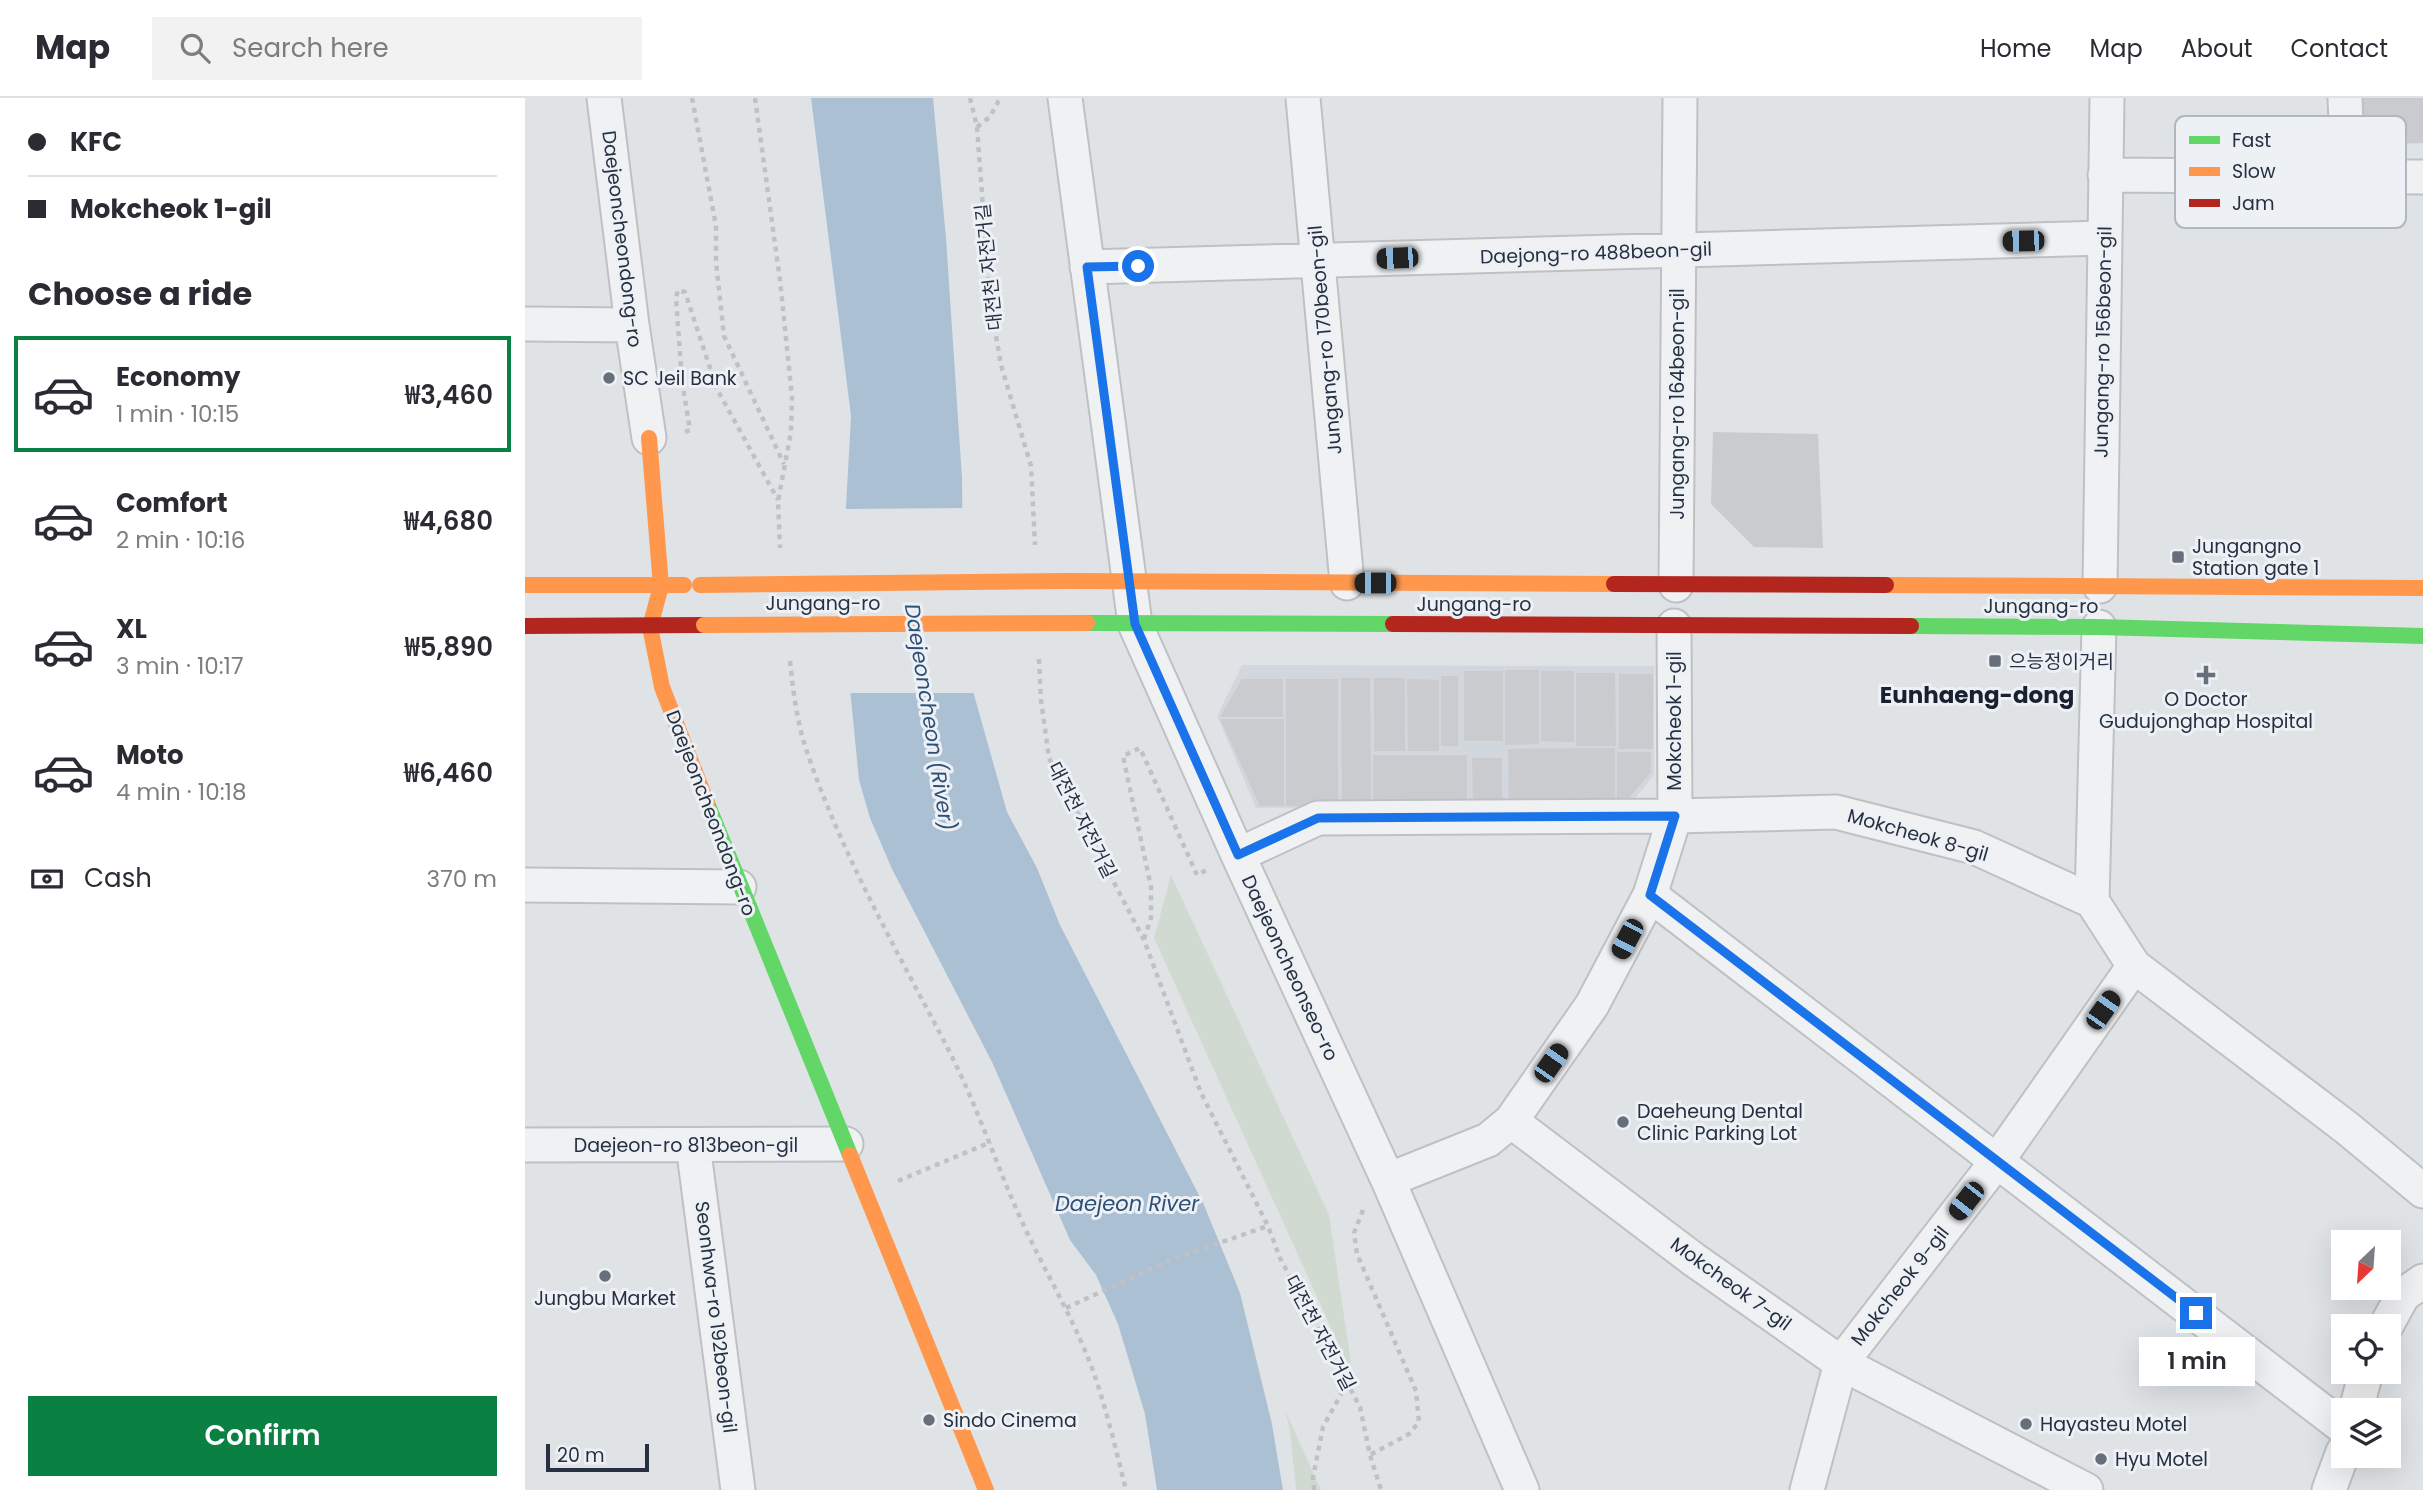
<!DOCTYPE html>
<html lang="en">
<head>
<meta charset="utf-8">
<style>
	:root { --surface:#fff; --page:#f2f2f3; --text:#2b2b33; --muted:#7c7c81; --line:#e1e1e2; --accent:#0b8043 }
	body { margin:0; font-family:Poppins,"Noto Sans KR",sans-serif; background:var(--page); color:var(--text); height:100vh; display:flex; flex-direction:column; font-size:26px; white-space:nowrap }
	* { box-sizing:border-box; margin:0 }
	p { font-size:23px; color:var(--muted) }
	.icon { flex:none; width:38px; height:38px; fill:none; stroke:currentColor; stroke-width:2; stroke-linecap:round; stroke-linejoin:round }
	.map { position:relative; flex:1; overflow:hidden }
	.details { display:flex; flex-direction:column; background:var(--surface); width:525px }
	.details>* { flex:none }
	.hud { display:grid; align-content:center; height:154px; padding:0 28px; background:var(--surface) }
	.needle { width:46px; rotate:205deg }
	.buttons { position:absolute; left:1806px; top:1132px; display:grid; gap:14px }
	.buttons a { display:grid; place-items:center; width:70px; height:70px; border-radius:0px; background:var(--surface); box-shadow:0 7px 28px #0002; font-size:35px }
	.scale { position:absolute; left:21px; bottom:18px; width:103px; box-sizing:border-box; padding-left:7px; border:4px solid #263040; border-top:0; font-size:19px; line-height:24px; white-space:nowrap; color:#263040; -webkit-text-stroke:5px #edf1f6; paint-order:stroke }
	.end { position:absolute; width:32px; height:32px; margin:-16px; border:9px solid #1a73e8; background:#fff; box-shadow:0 0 0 4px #fff }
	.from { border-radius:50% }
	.bubble { position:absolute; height:49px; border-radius:0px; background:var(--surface); box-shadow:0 7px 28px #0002; font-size:23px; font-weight:600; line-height:49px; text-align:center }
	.car { position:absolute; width:21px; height:42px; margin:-21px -10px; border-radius:9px; box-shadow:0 0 5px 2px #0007; background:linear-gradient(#222 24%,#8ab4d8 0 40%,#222 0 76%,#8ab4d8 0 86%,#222 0) }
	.hud b { display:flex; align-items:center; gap:24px; height:66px; font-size:26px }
	.hud b+b { border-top:2px solid var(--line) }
	.hud i { width:18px; height:18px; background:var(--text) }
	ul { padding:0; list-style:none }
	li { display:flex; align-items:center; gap:21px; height:116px; margin:0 14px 10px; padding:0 14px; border:4px solid transparent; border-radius:0px }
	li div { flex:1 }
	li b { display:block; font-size:26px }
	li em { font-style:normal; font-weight:600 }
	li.current { border-color:var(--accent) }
	li>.icon { width:63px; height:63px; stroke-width:1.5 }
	h2 { padding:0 28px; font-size:32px; line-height:84px }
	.pay { display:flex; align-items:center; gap:18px; height:77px; padding:0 28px; font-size:26px }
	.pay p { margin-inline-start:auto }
	.cta { display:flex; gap:14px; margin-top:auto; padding:14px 28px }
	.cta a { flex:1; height:80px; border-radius:0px; background:var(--accent); color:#fff; font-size:28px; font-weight:600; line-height:80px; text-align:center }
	header { display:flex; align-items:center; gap:42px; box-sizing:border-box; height:98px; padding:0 35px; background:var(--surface); border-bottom:2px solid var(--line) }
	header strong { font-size:33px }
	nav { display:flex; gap:38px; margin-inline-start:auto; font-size:24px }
	.search { width:490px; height:63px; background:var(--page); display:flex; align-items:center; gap:18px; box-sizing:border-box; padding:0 24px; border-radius:0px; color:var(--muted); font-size:26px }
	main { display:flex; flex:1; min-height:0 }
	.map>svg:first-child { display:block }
</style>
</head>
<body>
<header>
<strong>Map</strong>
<div class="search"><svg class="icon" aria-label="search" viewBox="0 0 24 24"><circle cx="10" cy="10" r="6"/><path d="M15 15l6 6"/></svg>Search here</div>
<nav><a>Home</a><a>Map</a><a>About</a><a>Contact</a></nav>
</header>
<main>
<section class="details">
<div class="hud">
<b><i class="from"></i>KFC</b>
<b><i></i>Mokcheok 1-gil</b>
</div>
<h2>Choose a ride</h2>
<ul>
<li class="current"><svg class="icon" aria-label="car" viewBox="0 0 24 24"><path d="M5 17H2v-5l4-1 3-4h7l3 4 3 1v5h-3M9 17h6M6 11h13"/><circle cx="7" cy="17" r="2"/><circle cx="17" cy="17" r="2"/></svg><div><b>Economy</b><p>1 min · 10:15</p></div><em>₩3,460</em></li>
<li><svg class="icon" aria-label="car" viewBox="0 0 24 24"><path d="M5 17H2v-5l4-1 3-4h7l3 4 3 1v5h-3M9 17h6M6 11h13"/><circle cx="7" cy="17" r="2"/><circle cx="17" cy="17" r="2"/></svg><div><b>Comfort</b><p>2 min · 10:16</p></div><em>₩4,680</em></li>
<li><svg class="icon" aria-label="car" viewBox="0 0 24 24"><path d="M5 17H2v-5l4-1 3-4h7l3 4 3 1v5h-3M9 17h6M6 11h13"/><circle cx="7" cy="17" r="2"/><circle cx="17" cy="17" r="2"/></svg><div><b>XL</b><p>3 min · 10:17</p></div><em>₩5,890</em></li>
<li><svg class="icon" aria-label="car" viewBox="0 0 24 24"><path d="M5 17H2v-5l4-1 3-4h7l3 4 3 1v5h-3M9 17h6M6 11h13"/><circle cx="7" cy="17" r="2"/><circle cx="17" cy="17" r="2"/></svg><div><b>Moto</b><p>4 min · 10:18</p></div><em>₩6,460</em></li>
</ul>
<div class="pay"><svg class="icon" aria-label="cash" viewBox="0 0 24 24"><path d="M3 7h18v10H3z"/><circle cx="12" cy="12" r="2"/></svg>Cash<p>370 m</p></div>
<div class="cta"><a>Confirm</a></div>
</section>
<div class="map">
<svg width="1898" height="1392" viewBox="0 0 1898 1392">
	<rect width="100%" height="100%" fill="#e0e3e6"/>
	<!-- built -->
	<path fill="#d2d6dd" d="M717,567L1129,568V677L1102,710H731L692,618Z"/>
	<!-- green -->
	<path fill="#d1dad0" d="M646,777L804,1117L828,1278L629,840Z
		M760,1312L796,1392H771L765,1333Z"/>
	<!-- water -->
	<path fill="#acc0d3" d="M286,0H408L421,140L437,380L439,561L482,714L512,770L535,827L679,1107L715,1195L747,1326L758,1392H632L620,1316L593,1226L571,1177L545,1142L467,964L367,771L345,720L334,682L316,500L326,318Z"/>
	<!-- pier -->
	<path fill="#e0e3e6" d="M441,410L442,560L452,595H322L313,500L317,411Z"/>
	<!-- building -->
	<path fill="#c9cbce" d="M1829,0H1898V45L1847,47L1830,34Z
		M1188,334L1293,336L1298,450L1229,449L1186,406Z
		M980,572H1014V646L980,647Z
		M939,573H978V643H939Z
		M1016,573H1049V644L1016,643Z
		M1051,575H1090L1091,648H1051Z
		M1094,576H1128V651H1094Z
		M916,578H933V648H916Z
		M816,580H845L846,707H817Z
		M849,580H880V653H849Z
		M717,581H758V619H695Z
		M761,581H813V708H761Z
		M882,581L914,582V653H883Z
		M695,621H759V708H735Z
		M1090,650V702H984L983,651Z
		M1092,654H1126V674L1103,701H1092Z
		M848,657H942V705H848Z
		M947,660H977V702H948Z"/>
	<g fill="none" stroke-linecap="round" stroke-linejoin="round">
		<defs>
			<path id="street" d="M79,0L107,227L124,340
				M540,0L610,526L713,757L863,1082L997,1392
				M778,0L822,485
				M1820,0L1823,78
				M1580,77L1898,79
				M562,169L1580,140
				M0,226L107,227
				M1151,487L1155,0
				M1575,488L1582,0
				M1574,529L1567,803L1609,868L1822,1030L1898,1093
				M713,757L793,720L1150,718L1311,714L1449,749L1567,803
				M0,787L214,789
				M1125,797L1818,1329
				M986,1023L1168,1161L1316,1265L1561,1392
				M0,1047L321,1046
				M168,1047L213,1392
				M863,1082L963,1042L986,1023L1067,907L1125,797L1150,718L1149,528
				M1861,1228L1878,1197L1898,1183
				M1831,1312L1841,1274
				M1282,1392L1316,1265L1472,1063L1609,868
				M1804,1392L1818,1354"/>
		</defs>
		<!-- street casing -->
		<use href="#street" stroke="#bec1c4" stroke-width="37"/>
		<!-- path -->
		<path stroke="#bfc1c6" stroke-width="4.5" stroke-dasharray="5 5" stroke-linecap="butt" d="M167,0L191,128V164L199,238L259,366
			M230,0L255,182L267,299L266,334L253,403L255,450
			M445,0L452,29L465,203L476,267L506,368L510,447
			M452,29L465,19L475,0
			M160,334L165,332L157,283L151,200L153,192L160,194L192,291L253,402
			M514,561L516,602L524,660L619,842L676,995L743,1128L755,1160L835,1309L845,1357L856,1392
			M265,563C268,592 272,624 281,651C316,755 371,851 421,947C450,1002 469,1061 494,1117C517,1169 547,1217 567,1270C581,1309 591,1352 601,1392
			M619,841L626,820V789L598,658L615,650L672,777L684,771
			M373,1083L466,1044
			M838,1112L829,1135L832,1156L891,1293L894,1324L884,1336L845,1357
			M541,1210L645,1162L743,1128
			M789,1392L788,1379L798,1329L821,1287"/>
		<!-- street -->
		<use href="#street" stroke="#f0f1f3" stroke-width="33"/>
		<!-- fast -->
		<path stroke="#63d668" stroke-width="16" d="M562,525L868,526
			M1386,528L1574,529L1898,538
			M182,705L325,1057"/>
		<!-- slow -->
		<path stroke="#ff974d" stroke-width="16" d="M124,340L136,488L125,529L137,589L182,705
			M544,483L1089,486
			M0,487H159
			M1361,487L1898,490
			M325,1057L461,1392"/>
		<!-- jam -->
		<path stroke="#b3261e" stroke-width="16" d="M1089,486L1361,487
			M868,526L1386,528
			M0,528L179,527"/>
		<!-- slow-bridge -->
		<path stroke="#ff974d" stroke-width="16" d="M175,487L544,483
			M179,527L562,525"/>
	</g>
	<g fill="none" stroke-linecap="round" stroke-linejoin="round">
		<!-- route -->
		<path stroke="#1a73e8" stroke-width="9" d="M613,168L562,169L610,526L713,757L793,720L1150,718L1125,797L1671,1215"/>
	</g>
	<!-- markers -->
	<g fill="#676f7a" stroke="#edf1f6" stroke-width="2.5">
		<circle cx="84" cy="280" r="7"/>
		<rect x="1646" y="452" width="14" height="14" rx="3.5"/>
		<rect x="1463" y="556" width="14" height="14" rx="3.5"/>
		<path d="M1677.5 566.5h7v7h7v7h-7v7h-7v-7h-7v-7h7z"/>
		<circle cx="1098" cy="1024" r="7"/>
		<circle cx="80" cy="1178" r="7"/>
		<circle cx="404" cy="1322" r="7"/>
		<circle cx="1501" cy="1326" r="7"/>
		<circle cx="1576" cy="1361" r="7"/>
	</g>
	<g text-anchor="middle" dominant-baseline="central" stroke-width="6" stroke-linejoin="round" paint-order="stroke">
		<!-- street labels -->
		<g font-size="19" fill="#263040" stroke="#edf1f6">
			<text transform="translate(97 141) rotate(83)">Daejeoncheondong-ro</text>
			<text transform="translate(1071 155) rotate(-2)">Daejong-ro 488beon-gil</text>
			<text transform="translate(464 169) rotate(-96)">대전천 자전거길</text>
			<text transform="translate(800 242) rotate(-95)">Jungang-ro 170beon-gil</text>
			<text transform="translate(1578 244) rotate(-89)">Jungang-ro 156beon-gil</text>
			<text transform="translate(1152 306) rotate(-90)">Jungang-ro 164beon-gil</text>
			<text x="298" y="505">Jungang-ro</text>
			<text x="949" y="506">Jungang-ro</text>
			<text x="1516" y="508">Jungang-ro</text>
			<text transform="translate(1149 623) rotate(-90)">Mokcheok 1-gil</text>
			<text transform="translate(186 715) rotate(69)">Daejeoncheondong-ro</text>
			<text transform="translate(557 722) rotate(63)">대전천 자전거길</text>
			<text transform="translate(1393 737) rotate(16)">Mokcheok 8-gil</text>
			<text transform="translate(765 870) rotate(65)">Daejeoncheonseo-ro</text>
			<text x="161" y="1047">Daejeon-ro 813beon-gil</text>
			<text transform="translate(1206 1186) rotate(36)">Mokcheok 7-gil</text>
			<text transform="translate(1375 1188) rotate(-52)">Mokcheok 9-gil</text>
			<text transform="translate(191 1219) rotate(83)">Seonhwa-ro 192beon-gil</text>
			<text transform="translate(795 1235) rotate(62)">대전천 자전거길</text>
		</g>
		<!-- poi labels -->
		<g font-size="19" fill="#263040" stroke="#edf1f6" text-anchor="start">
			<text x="98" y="280">SC Jeil Bank</text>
			<text x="1667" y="448">Jungangno<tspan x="1667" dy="22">Station gate 1</tspan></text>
			<text x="1484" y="563">으능정이거리</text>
			<text x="1681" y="601" text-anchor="middle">O Doctor<tspan x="1681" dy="22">Gudujonghap Hospital</tspan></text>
			<text x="1112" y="1013">Daeheung Dental<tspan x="1112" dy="22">Clinic Parking Lot</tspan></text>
			<text x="80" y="1200" text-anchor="middle">Jungbu Market</text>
			<text x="418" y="1322">Sindo Cinema</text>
			<text x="1515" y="1326">Hayasteu Motel</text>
			<text x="1590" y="1361">Hyu Motel</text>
		</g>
		<!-- water labels -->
		<g font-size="21" font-style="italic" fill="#2e5076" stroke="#edf1f6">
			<text transform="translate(405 619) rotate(81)">Daejeoncheon (River)</text>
			<text x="602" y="1105">Daejeon River</text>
		</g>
		<!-- quarter labels -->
		<g font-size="23" font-weight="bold" fill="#192131" stroke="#edf1f6">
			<text x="1452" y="597">Eunhaeng-dong</text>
		</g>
	</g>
	<!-- legend -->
	<rect x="1650" y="18" width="231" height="112" rx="10" fill="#edf1f6" stroke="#b1b7bf" stroke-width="2"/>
	<rect x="1664" y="38" width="31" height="8" fill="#63d668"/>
	<rect x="1664" y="69" width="31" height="9" fill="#ff974d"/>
	<rect x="1664" y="101" width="31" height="8" fill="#b3261e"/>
	<g font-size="19" fill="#263040">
		<text x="1707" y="49">Fast</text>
		<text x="1707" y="80">Slow</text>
		<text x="1707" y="112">Jam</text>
	</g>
</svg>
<div class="buttons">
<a><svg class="needle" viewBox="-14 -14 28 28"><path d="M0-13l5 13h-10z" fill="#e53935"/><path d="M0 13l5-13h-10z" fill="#7c7c81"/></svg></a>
<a><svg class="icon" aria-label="locate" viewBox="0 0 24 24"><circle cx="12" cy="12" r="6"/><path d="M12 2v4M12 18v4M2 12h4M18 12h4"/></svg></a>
<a><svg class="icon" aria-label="layers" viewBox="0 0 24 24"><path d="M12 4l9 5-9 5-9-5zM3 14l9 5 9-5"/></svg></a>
</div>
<div class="scale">20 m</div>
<i class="end from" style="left:613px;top:168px"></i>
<i class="end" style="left:1671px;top:1215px"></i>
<div class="bubble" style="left:1614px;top:1239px;width:116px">1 min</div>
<i class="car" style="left:1498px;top:143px;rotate:269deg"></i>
<i class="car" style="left:872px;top:160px;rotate:268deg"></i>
<i class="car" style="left:850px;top:485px;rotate:270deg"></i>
<i class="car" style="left:1102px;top:841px;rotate:208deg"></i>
<i class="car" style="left:1578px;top:912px;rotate:35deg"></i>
<i class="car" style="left:1026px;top:965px;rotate:35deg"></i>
<i class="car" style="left:1441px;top:1103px;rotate:218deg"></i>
</div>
</main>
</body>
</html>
